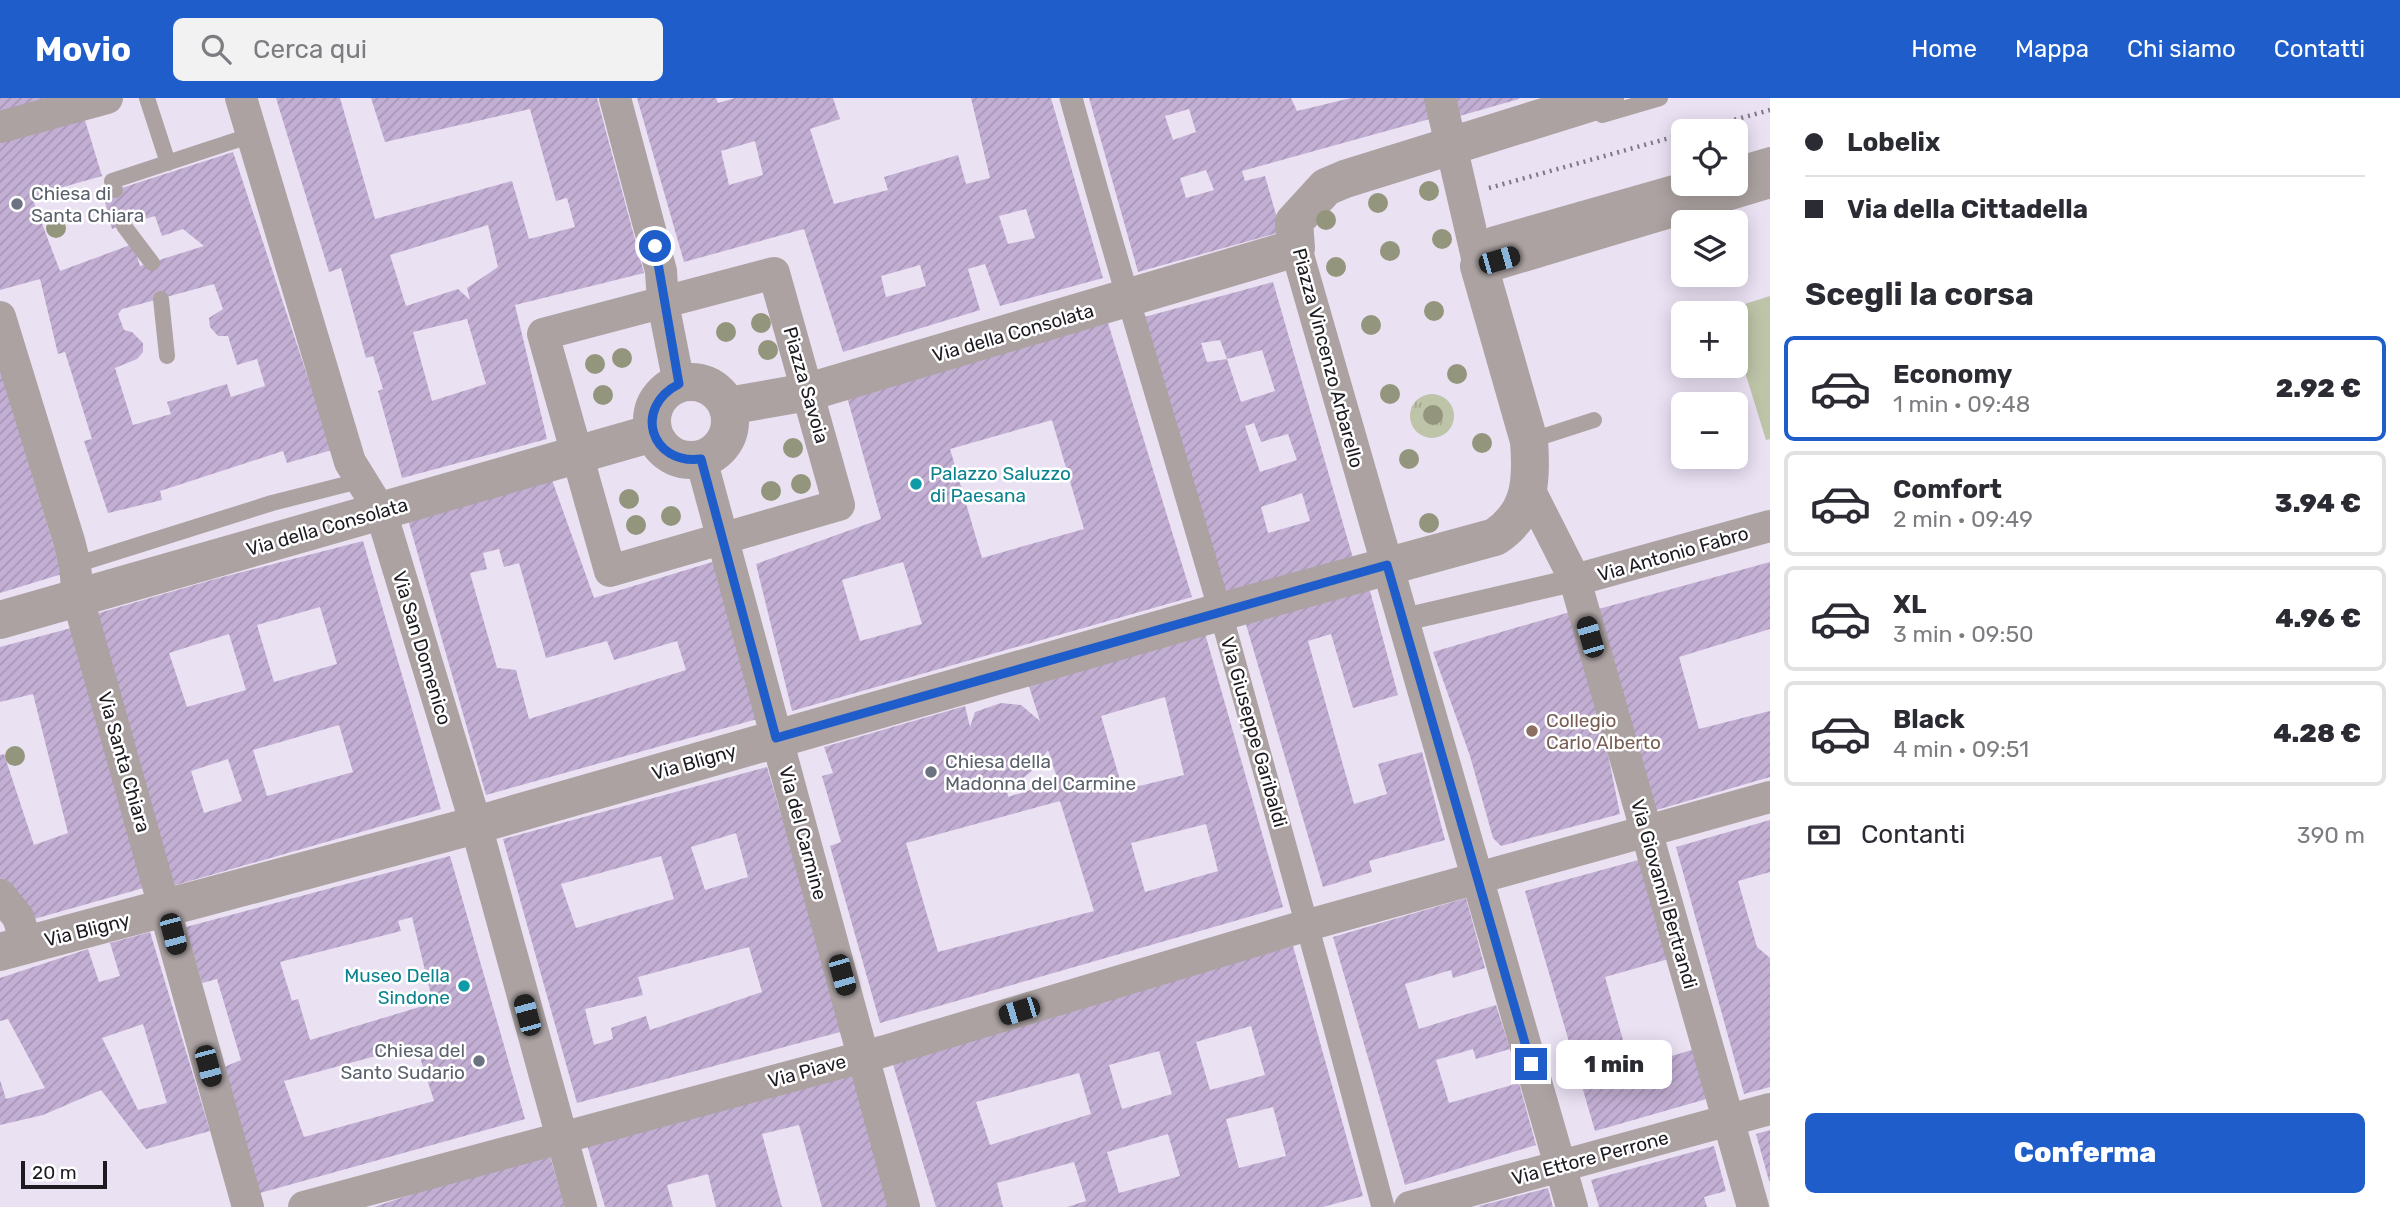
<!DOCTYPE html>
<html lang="it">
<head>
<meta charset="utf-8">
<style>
	:root { --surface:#fff; --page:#f2f2f3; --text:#2b2b33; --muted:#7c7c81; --line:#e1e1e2; --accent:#1f5eca }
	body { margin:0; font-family:Rubik,sans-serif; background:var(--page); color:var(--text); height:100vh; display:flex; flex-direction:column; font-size:26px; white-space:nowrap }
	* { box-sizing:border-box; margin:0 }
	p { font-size:23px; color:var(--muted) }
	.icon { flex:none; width:38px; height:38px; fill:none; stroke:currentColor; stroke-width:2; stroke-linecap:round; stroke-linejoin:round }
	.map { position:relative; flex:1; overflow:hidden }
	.panel { display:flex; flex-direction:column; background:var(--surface); width:630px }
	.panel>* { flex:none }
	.hud { display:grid; align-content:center; height:154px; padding:0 35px; background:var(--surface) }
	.buttons { position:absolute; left:1671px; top:21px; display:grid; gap:14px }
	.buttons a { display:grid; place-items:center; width:77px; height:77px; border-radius:10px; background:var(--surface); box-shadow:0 4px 18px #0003; font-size:35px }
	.scale { position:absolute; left:21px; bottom:18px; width:86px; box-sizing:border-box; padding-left:7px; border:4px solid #1e1a21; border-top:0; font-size:19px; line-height:24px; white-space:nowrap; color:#1e1a21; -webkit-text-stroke:5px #fff; paint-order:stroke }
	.end { position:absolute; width:32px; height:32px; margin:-16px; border:9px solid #1f5eca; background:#fff; box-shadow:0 0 0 4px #fff }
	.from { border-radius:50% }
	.bubble { position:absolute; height:49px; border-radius:10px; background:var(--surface); box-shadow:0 4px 18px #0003; font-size:23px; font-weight:800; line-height:49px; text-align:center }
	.car { position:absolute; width:21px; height:42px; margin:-21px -10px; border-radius:9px; box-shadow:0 0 5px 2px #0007; background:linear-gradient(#222 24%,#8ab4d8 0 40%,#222 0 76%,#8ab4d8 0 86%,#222 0) }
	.hud b { display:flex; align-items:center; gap:24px; height:66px; font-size:26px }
	.hud b+b { border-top:2px solid var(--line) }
	.hud i { width:18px; height:18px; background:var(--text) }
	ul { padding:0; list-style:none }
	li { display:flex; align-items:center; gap:21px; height:105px; margin:0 14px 10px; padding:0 21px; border:4px solid var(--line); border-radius:10px }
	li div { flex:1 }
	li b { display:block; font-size:26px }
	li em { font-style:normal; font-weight:800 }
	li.on { border-color:var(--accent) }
	li>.icon { width:63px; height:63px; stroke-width:1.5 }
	h2 { padding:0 35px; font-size:32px; line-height:84px }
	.pay { display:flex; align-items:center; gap:18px; height:77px; padding:0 35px; font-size:26px }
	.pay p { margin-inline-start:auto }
	.cta { display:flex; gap:14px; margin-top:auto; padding:14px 35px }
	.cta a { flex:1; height:80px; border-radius:10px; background:var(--accent); color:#fff; font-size:28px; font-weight:800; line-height:80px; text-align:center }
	header { display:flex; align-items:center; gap:42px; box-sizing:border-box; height:98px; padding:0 35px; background:var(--accent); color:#fff }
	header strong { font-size:33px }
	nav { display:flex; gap:38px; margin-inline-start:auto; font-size:24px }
	.search { width:490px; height:63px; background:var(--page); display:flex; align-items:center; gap:18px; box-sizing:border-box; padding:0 24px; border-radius:10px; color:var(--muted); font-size:26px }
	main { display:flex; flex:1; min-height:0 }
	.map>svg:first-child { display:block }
</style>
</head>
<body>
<header>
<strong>Movio</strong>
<div class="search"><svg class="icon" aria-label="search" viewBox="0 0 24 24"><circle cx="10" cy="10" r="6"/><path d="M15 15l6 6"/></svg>Cerca qui</div>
<nav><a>Home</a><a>Mappa</a><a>Chi siamo</a><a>Contatti</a></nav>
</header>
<main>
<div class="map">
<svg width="1770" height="1109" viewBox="0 0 1770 1109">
	<defs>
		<pattern id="grass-tufts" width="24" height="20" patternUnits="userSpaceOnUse" patternTransform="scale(1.75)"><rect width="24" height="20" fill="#bdc4a8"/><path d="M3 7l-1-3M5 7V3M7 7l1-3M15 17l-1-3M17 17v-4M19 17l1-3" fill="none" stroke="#a2a890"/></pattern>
		<pattern id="building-hatch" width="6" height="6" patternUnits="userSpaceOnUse" patternTransform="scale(1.75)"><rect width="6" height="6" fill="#c3afd4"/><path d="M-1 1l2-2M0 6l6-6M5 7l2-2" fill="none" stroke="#a796b6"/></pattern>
	</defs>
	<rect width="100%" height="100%" fill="#eae1f3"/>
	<!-- grass -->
	<path fill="url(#grass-tufts)" d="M1410 318a22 22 0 1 1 44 0a22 22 0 1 1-44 0Z"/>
	<!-- green -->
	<path fill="#bdc4a8" d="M1770,198V341L1766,342L1736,245V215H1727L1726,212Z"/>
	<!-- building -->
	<path fill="url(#building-hatch)" fill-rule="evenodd" d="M0,0H62L0,16Z
		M276,0H340L375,121L512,83L529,141L575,129L567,100L556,103L530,11L385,44L371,0H597L644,175L515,207L547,341L402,380L378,293L383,291L373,258L366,260L341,170L329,174ZM488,127L498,169L467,190L470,202L458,191L406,208L390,157ZM467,221L486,286L432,303L413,234Z
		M637,0H716L718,5L735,0H833L840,21L810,31L834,106L888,92L884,79L958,57L966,86L990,80L971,0H1051L1103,180L1000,208L985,166L968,171L980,212L843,254L804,131L684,164ZM755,43L763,77L729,87L721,53ZM1026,111L1035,140L1008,146L999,118ZM920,167L926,188L886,199L881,178Z
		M1089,0H1291L1297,13L1351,0H1431L1437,19L1242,73L1245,83L1265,78L1281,134L1138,174ZM1189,11L1196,34L1173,42L1165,18ZM1206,72L1214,92L1186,100L1180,80Z
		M1451,0H1519V1L1456,19Z
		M84,19L102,78L42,95L33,102L60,173L133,146L140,168L204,148L183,131L162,138L155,118L112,131L103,96L233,54L332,352L287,365L283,353L160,393L162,402L108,415L84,343L92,341L65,254L58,256L40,181L0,192V41ZM214,186L223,211L209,220L210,229L218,238H228L237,267L257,261L265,288L231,299L227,286L167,304L171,316L133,327L115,270L137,261L143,254V245L132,234L124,232L118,216L122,211Z
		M1273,184L1353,460L1223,494L1137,221ZM1220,242L1227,261L1262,252L1275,293L1241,304L1227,261L1207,264L1201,245ZM1254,325L1261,344L1288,336L1297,362L1260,374L1245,328ZM1302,395L1310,423L1268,435L1261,409Z
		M1108,225L1192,499L792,613L756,466L881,421L847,299ZM1052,322L1084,431L982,460L950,351ZM903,464L922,526L860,543L842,482Z
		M0,269L62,476L0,495Z
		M551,379L594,500L719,462L761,620L486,697L407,418ZM499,451L504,469L519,465L546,560L607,543L614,562L677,543L686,572L529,621L516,572L497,570L470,475L487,471L483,455Z
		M363,443L441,711L169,789L92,517L215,481ZM320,509L337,566L274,584L257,527ZM229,536L246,592L187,609L169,555ZM339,627L353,674L267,698L253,652ZM228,661L242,703L204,715L191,673Z
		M1770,464V531L1679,559L1699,631L1770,613V679L1653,713L1595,512Z
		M1369,489L1398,597L1353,610L1331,536L1308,543L1354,706L1387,696L1378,666L1422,654L1445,742L1369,763L1372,774L1323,789L1245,523Z
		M1570,514L1598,607L1620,716L1501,748L1493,740L1470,658L1433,554Z
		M75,529L147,789L27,823L0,790V657L4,656L34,747L68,735L33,596L0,604V549Z
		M1204,532L1283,809L880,925L830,748L841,744L822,678L833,675L824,649L965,608L970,629L975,614L1001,605L1021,607L1040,623L1026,579ZM1165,599L1184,677L1123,692L1101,618ZM1048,652L1058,683L1008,699L1007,687L1018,684L1032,673ZM1060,703L1094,813L938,854L906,745ZM1206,726L1218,773L1145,794L1131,745Z
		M767,669L844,933L577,1005L503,741ZM736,735L748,779L705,792L691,749ZM661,758L674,801L576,830L561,786ZM749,849L762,894L650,932L646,918L611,930L613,941L594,947L585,911L643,897L638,879Z
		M1770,722V774L1738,783L1757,849L1770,860V989L1744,996L1676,749Z
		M450,758L525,1021L260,1095L224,969L241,962L217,881L202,885L186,829ZM412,819L433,905L310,942L298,901L292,903L280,864L401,833L398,823ZM416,947L434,1003L304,1039L284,983Z
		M1642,761L1672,860L1605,879L1631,970L1695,951L1710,1000L1595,1033L1525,793Z
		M1466,800L1485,870L1453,880L1451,872L1405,886L1419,931L1496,907L1510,951L1476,961L1473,951L1436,962L1449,1005L1519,985L1536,1047L1405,1087L1333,839Z
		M150,834L210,1033L146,1051L101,992L43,1017L0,1027V982L6,1001L45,990L8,921L0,923V880L88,851L99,884L120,878L110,845ZM143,926L167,1005L138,1012L102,940Z
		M1293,848L1363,1098L1323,1109H1067L1086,1103L1074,1064L997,1085L1003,1109H936L892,963ZM1251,928L1265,977L1210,992L1196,944ZM1159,953L1172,996L1122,1011L1109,967ZM1079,975L1091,1016L990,1047L976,1004ZM1273,1009L1286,1058L1239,1070L1226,1021ZM1168,1036L1180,1078L1119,1095L1107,1054Z
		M853,973L891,1109H822L799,1027L762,1036L782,1109H716L708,1076L667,1087L673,1109H605L587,1047Z
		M1770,1032V1083H1769L1756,1036Z
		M1714,1048L1726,1093L1704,1099L1707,1109H1599L1591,1082Z
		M549,1055L565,1109H374L472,1076Z
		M1548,1090L1553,1109H1480L1479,1108Z"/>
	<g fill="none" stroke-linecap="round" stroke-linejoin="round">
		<!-- path -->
		<path stroke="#7f7885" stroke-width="4.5" stroke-dasharray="2 5" stroke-linecap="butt" d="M1694,33L1770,12
			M1489,90L1684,36"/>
		<!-- service -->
		<path stroke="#aca2a2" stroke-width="16" d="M147,0L168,65
			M1602,17L1660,0
			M1736,67L1770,57
			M115,92L112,83L252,37
			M124,128L152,165
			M1481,162L1491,137L1684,82
			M161,201L167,258
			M1529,343L1594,322
			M75,467L272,405L359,383"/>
		<!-- pedestrian -->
		<path stroke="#aca2a2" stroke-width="23" d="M1071,0C1120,179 1175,356 1226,534C1280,725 1332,917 1383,1109
			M1402,522L1575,482"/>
		<!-- minor -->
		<path stroke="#aca2a2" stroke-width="32" d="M241,0L350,364L381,414L476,727L581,1109
			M615,0L661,173L663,205L679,286
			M1440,0L1479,168
			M0,29L107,0
			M1296,150L1572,1109
			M774,175L839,407L610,473L543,236Z
			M0,219L69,443L75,467L78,501L248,1109
			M701,361L904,1109
			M1530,393L1575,482L1753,1109
			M1575,482L1770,428
			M0,797L18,819L27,847
			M304,1109L885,953L1308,827L1770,699
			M1410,1109L1770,1011"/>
		<!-- tertiary -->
		<path stroke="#aca2a2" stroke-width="38" d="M652 323a39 39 0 1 1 78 0a39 39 0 1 1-78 0Z
			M728,308L808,294L1296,150L1294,124L1326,89L1345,81L1605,0
			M0,522L653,335
			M0,854L476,727L1220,514L1495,439C1531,415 1532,383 1529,343L1479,168L1770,81"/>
	</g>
	<!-- trees -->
	<g fill="#93967c">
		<circle cx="1429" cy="93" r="10"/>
		<circle cx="1378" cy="105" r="10"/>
		<circle cx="1326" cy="122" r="10"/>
		<circle cx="56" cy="130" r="10"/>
		<circle cx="1442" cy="141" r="10"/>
		<circle cx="1390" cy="153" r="10"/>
		<circle cx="1336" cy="169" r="10"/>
		<circle cx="1434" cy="213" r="10"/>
		<circle cx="761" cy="225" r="10"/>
		<circle cx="1371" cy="227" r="10"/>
		<circle cx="726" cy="234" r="10"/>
		<circle cx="768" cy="252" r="10"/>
		<circle cx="622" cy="260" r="10"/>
		<circle cx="595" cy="266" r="10"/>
		<circle cx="1457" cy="276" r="10"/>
		<circle cx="1390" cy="296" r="10"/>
		<circle cx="603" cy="297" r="10"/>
		<circle cx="1433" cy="317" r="10"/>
		<circle cx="1482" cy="345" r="10"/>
		<circle cx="793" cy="350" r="10"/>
		<circle cx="1409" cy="361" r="10"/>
		<circle cx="801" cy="386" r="10"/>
		<circle cx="771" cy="393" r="10"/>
		<circle cx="629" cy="401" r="10"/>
		<circle cx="671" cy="418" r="10"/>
		<circle cx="1429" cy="425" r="10"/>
		<circle cx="636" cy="427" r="10"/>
		<circle cx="15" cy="658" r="10"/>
	</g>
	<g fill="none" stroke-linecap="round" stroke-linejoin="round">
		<!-- route -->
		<path stroke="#1f5eca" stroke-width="9" d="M655,148L679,286C633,309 650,367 701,361L776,640L1387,467L1531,966"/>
	</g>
	<!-- markers -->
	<g fill="#6b7280" stroke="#fff" stroke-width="2.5">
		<circle cx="17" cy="106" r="7"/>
		<circle cx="931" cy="674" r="7"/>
		<circle cx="479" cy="963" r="7"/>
	</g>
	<g fill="#0f9aa8" stroke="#fff" stroke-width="2.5">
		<circle cx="916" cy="386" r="7"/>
		<circle cx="464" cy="888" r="7"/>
	</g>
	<circle fill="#8d6e63" stroke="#fff" stroke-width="2.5" cx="1532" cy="633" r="7"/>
	<g text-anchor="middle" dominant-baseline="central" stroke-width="5" stroke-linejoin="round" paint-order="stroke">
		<!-- worship labels -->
		<g font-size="19" fill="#5b616d" stroke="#fff" text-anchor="start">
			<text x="31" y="95">Chiesa di<tspan x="31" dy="22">Santa Chiara</tspan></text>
			<text x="945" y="663">Chiesa della<tspan x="945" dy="22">Madonna del Carmine</tspan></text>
			<text x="465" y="952" text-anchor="end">Chiesa del<tspan x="465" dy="22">Santo Sudario</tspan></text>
		</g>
		<!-- street labels -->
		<g font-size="19" fill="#1e1a21" stroke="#fff">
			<text transform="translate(1013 235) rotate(-16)">Via della Consolata</text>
			<text transform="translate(1328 260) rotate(75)">Piazza Vincenzo Arbarello</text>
			<text transform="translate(806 287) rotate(74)">Piazza Savoia</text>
			<text transform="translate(327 429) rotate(-16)">Via della Consolata</text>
			<text transform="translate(1673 456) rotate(-16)">Via Antonio Fabro</text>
			<text transform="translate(422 550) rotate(73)">Via San Domenico</text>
			<text transform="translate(1254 634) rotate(74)">Via Giuseppe Garibaldi</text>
			<text transform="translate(124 664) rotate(74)">Via Santa Chiara</text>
			<text transform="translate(694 664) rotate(-16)">Via Bligny</text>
			<text transform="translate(803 735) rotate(75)">Via del Carmine</text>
			<text transform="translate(1664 796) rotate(74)">Via Giovanni Bertrandi</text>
			<text transform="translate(87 832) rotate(-14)">Via Bligny</text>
			<text transform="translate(807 973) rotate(-15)">Via Piave</text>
			<text transform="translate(1590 1060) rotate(-15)">Via Ettore Perrone</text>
		</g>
		<!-- culture labels -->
		<g font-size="19" fill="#0d838f" stroke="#fff" text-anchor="start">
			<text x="930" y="375">Palazzo Saluzzo<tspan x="930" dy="22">di Paesana</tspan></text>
			<text x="450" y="877" text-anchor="end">Museo Della<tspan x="450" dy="22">Sindone</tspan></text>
		</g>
		<!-- education labels -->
		<g font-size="19" fill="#785e54" stroke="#fff" text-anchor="start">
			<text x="1546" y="622">Collegio<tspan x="1546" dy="22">Carlo Alberto</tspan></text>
		</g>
	</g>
</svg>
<div class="buttons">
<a><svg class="icon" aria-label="locate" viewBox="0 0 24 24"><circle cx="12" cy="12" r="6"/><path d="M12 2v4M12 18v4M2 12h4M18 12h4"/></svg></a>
<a><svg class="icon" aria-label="layers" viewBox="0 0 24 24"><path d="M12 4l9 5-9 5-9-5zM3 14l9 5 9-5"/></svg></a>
<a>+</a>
<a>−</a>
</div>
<div class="scale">20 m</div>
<i class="end from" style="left:655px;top:148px"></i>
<i class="end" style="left:1531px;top:966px"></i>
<div class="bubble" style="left:1556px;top:942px;width:116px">1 min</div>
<i class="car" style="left:1499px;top:162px;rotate:74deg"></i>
<i class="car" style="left:1590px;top:539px;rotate:344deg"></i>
<i class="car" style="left:173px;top:836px;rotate:165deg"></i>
<i class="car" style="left:842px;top:877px;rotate:164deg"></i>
<i class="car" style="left:1019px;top:913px;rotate:253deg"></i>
<i class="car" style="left:527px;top:917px;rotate:345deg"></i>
<i class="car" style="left:208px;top:968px;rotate:165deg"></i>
</div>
<section class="panel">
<div class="hud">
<b><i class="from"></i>Lobelix</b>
<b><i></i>Via della Cittadella</b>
</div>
<h2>Scegli la corsa</h2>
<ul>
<li class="on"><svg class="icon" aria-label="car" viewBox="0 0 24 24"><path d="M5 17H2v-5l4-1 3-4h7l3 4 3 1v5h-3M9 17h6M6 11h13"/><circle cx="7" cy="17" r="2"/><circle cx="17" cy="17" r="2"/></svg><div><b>Economy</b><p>1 min · 09:48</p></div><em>2.92 €</em></li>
<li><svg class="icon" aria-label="car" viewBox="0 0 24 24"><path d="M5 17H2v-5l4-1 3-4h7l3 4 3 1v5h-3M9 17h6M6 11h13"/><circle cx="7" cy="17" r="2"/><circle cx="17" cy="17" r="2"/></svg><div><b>Comfort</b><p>2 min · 09:49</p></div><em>3.94 €</em></li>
<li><svg class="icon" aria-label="car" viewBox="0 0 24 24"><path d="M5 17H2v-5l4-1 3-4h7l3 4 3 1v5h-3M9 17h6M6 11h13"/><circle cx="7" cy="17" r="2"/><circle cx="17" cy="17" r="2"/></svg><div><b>XL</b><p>3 min · 09:50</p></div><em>4.96 €</em></li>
<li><svg class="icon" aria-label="car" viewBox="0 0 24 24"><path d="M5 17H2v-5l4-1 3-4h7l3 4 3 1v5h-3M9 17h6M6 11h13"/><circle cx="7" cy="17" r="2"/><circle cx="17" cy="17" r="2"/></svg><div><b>Black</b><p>4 min · 09:51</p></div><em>4.28 €</em></li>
</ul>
<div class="pay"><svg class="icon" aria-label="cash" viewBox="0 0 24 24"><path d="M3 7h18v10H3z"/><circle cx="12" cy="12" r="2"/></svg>Contanti<p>390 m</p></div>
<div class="cta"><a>Conferma</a></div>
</section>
</main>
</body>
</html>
